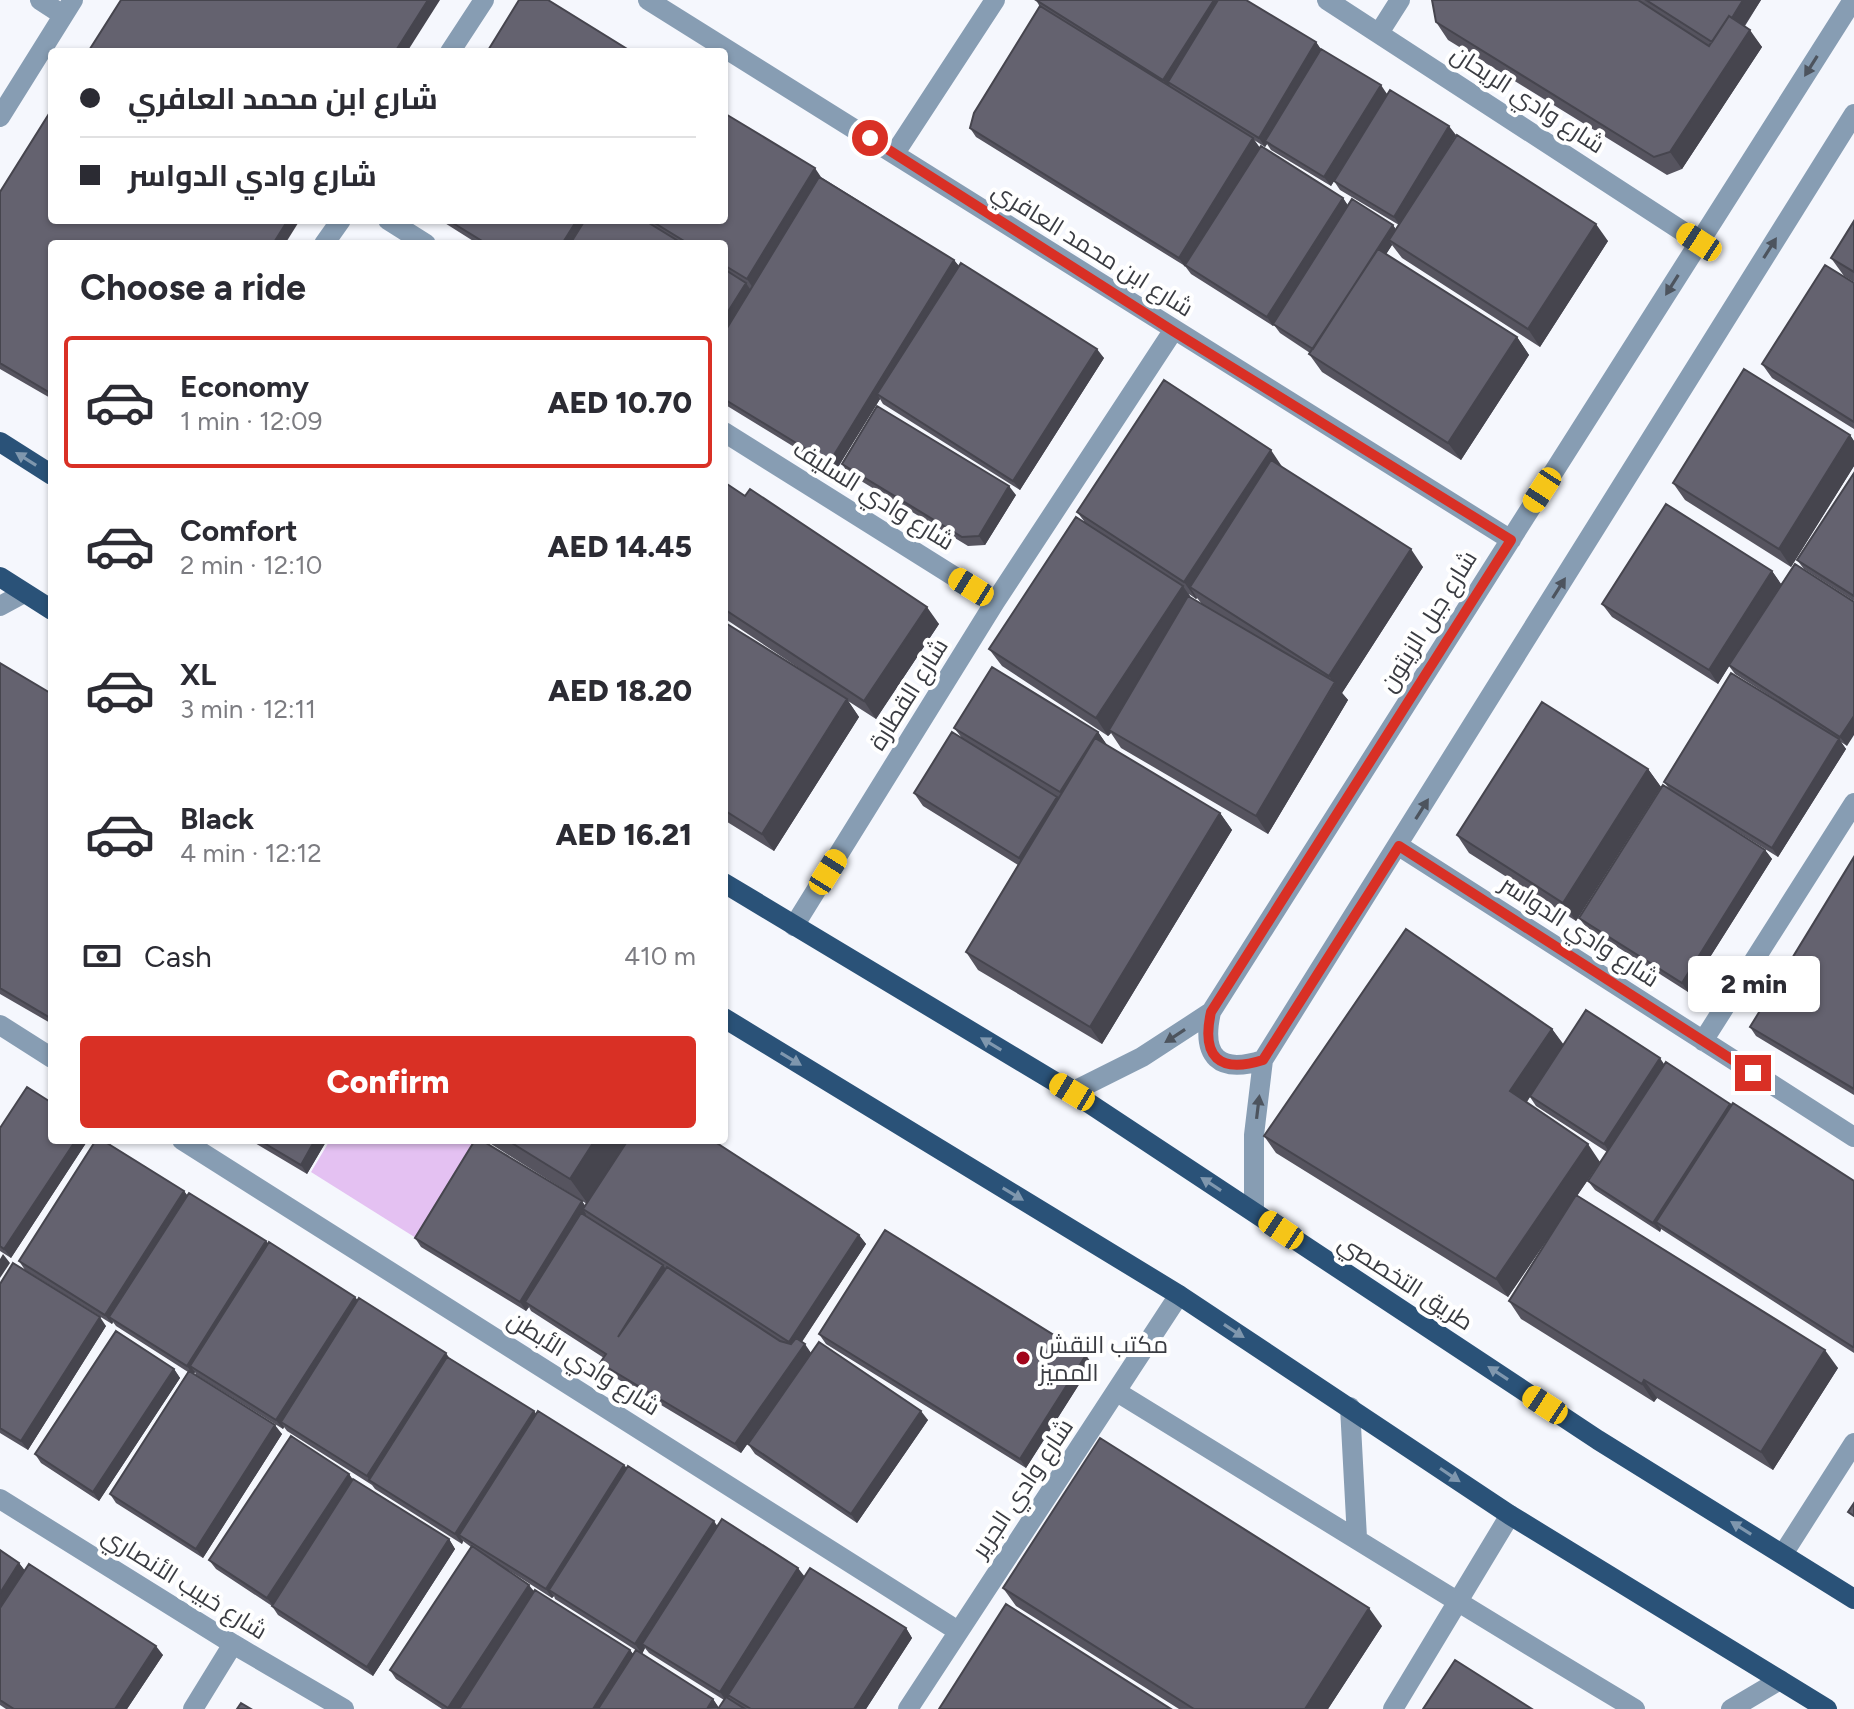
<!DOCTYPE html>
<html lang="en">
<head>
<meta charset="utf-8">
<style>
	:root { --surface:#fff; --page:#f7f7f7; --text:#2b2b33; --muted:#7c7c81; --line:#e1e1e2; --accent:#d93025 }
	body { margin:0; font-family:Figtree,Cairo,sans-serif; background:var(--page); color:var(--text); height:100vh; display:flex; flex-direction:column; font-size:30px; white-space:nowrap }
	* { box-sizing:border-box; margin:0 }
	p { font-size:26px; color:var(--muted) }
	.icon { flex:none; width:44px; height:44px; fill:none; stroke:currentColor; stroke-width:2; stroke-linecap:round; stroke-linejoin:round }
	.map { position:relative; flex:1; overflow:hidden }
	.panel { position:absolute; left:48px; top:240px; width:680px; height:904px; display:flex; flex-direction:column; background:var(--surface); border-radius:8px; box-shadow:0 2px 6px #0004 }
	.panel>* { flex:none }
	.banner { position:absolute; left:48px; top:48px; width:680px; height:176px; border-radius:8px; box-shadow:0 2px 6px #0004; display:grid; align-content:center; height:176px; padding:0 32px; background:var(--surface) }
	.end { position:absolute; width:36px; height:36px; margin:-18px; border:10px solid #d93025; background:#fff; box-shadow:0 0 0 4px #fff }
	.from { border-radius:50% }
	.bubble { position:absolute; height:56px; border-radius:8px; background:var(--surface); box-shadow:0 2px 6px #0004; font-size:26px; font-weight:800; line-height:56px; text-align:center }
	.car { position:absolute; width:24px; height:48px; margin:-24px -12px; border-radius:10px; box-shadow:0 0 6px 2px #0007; background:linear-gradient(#f5c518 24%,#345 0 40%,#f5c518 0 76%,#345 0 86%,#f5c518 0) }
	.banner b { display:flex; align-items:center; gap:28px; height:76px; font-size:30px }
	.banner b+b { border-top:2px solid var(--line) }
	.banner i { width:20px; height:20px; background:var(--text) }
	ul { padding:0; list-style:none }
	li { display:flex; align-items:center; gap:24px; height:132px; margin:0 16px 12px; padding:0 16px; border:4px solid transparent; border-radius:8px }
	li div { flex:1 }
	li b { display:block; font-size:30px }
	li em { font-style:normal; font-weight:800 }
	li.on { border-color:var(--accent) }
	li>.icon { width:72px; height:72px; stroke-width:1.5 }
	h2 { padding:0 32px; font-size:36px; line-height:96px }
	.pay { display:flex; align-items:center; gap:20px; height:88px; padding:0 32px; font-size:30px }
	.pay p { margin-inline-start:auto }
	.button { display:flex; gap:16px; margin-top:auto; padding:16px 32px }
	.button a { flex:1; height:92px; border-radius:8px; background:var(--accent); color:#fff; font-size:32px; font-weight:800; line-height:92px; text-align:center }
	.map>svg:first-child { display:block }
</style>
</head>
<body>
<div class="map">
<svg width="1854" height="1709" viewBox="0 0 1854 1709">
	<rect width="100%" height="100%" fill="#f5f7fd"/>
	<!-- green -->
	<path fill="#e4c1f2" d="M330,1140H478L416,1238L311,1172Z"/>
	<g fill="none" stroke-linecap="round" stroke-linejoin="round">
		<!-- minor -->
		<path stroke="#879db3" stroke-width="20" d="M40,0L63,15
			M648,0L1511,540
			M1327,0L1699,242
			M1379,33L1400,0
			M450,52L484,0
			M0,117L73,0
			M895,153L995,0
			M388,220L426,244
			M324,244L341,220
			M724,432L995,602
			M0,606L24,593
			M1399,846L1854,1137
			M794,926L995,602L1173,331
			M1211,1012C1201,1057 1219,1074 1263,1060
			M0,1025L52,1058
			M1703,1041L1854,803
			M1072,1092L1142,1057L1211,1012L1853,0
			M182,1140L958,1631
			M1254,1212V1135L1263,1060L1854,114
			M1117,1392C1290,1498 1461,1605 1635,1709
			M1350,1407L1357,1538
			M0,1499L233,1644L344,1709
			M1783,1554L1854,1443
			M193,1709L233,1644
			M908,1709L1179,1295
			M1393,1709L1510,1515
			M1731,1709L1780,1680"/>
		<!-- major -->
		<path stroke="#2a5278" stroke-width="20" d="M0,442L52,475
			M0,577L52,610
			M724,883L1072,1092L1598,1440L1854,1599
			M724,1018L1179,1295L1510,1515L1827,1709"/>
	</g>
	<!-- wall -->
	<path fill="#56545f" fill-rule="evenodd" d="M1036,0L1316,42L1321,50L1387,94L1456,135L1430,177L1608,241L1540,347L1402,258L1392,245L1386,254L1517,337L1529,355L1461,460L1322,372L1309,354L1310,353L1280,333L1274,325L1273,326L1191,274L1185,266L976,137L970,128L1040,7ZM1254,140L1265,147L1267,144L1271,150L1331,186L1347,160L1334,181L1340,190L1399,225L1396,230L1393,225L1348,206L1343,198L1260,148Z
		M1432,0H1761L1745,26L1762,47L1682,169L1667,175L1448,40L1436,22Z
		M821,177L954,260L959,266L1104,358L1020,490L883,404L880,399L835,472L724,404V244H478L440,220H724Z
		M0,192L52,244V399L0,369Z
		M1854,221V282L1844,276L1831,258Z
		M1854,283V429L1772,378L1762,364Z
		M1850,435L1854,441V466L1791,567L1685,500L1673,483Z
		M842,464L1016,495L985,545L968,546L848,473Z
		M1283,468L1423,567L1342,693L1348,700L1268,834L1121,748L1111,733L1108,736L1002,666L989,649L1084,521L1077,512ZM1189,594L1196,599L1197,598L1202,604L1191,598Z
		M1854,473V601L1804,569L1797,560Z
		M724,482L939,624L876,719L848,701L859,717L774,851L724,820V622L824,685L724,618Z
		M1795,564L1847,746L1841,742L1846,749L1778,857L1704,811L1765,850L1772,859L1688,992L1586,927L1579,918L1670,790L1664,782L1787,707L1735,674L1729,666L1718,684L1612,617L1602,604L1772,571L1781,584Z
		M0,663L52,694V1024L0,994Z
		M954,728L1098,732L1107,745L1220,813L1232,830L1102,1044L978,970L966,952L1018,865L923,806L914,793L962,738Z
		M1648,769L1661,787L1576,921L1469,853L1457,835Z
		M1854,857V1095L1756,1036L1750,1027Z
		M1552,1029L1564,1045L1664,1064L1854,1181V1353L1661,1229L1660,1232L1595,1190L1588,1181L1607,1152L1536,1106L1530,1097L1527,1102L1600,1162L1577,1196L1838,1368L1773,1470L1657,1398L1654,1402L1521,1319L1509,1301L1549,1237L1508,1297L1276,1153L1264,1136Z
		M0,1128L52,1140H88L11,1258L0,1251Z
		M250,1140H327L307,1174Z
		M488,1140H712L859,1235L866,1244L802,1342L811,1353L928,1420L857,1523L755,1454L748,1444L806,1361L741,1453L606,1372L600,1363L604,1358L531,1311L529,1307L526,1311L421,1247L415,1238L582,1201L585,1206L587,1204L491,1144Z
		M184,1191L187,1195L266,1241L268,1244L355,1297L358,1301L534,1411L536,1414L624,1465L627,1468L718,1526L804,1576L906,1628L912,1638L866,1709H442L396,1679L390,1670L471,1547L463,1541L462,1544L375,1489L372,1485L287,1431L284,1427L283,1429L196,1375L195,1372L194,1374L282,1434L203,1558L116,1503L110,1494L188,1372L116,1326L113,1322L112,1324L25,1270L19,1261ZM508,1570L552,1598L554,1596L555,1599L642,1654L645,1648L649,1653L724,1700L719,1708L713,1699L633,1654L630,1650L534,1591Z
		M0,1284L106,1326L28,1450L0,1433Z
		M819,1334L1092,1364L1026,1468L826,1344Z
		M174,1369L180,1378L99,1501L41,1463L35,1454Z
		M349,1474L353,1480L449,1539L455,1549L373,1676L278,1615L272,1606L216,1569L209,1560Z
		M0,1550L19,1563L25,1571L163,1655L127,1709H6L0,1705Z
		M1003,1588L1382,1626L1328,1709H1179L1016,1606Z"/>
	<!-- shaded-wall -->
	<path fill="#46454e" d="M428,0H440L407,52H395Z
		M1214,0H1226L1168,82L1171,87L1169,89L1163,80Z
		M1743,0H1761L1724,57L1715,44Z
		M1750,30L1762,47L1682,169L1670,152Z
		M1316,42L1323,52L1265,141L1267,144L1265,147L1259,138Z
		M1381,85L1387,94L1331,186L1324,177Z
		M1449,126L1456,135L1400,226L1394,217Z
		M1253,138L1260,148L1185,267L1179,258Z
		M815,168L821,177L753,288L747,279Z
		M1343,198L1349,207L1273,326L1267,317Z
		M288,220H300L285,244H273Z
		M577,220H589L574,244H562Z
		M1596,224L1608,241L1540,347L1528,329Z
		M1393,225L1399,234L1389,240L1392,245L1320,359L1314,349Z
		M954,260L961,269L877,394L880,399L835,472L829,463Z
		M746,283L752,292L724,337V318Z
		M1517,337L1529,355L1461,460L1448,443Z
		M1097,349L1104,358L1020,490L1013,481Z
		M1850,435L1854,441V466L1791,567L1779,549Z
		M1271,450L1283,468L1190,587L1197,598L1196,599L1184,582Z
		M1009,486L1016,495L985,545L979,536Z
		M1411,549L1423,567L1342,693L1348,700L1268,834L1256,816L1335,684L1329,676Z
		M1772,571L1781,584L1718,684L1709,670Z
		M1183,586L1195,604L1109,730L1111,733L1108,736L1096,718Z
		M927,607L939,624L876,719L864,701Z
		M847,699L859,717L774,851L762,834Z
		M1854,716V735L1847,746L1840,737Z
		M1098,732L1107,745L1069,806L1060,792Z
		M1839,739L1846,749L1778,857L1772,848Z
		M1648,769L1661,787L1576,921L1563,903Z
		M1057,797L1067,810L1029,871L1019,858Z
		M1220,813L1232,830L1102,1044L1090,1027Z
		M1765,850L1772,859L1688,992L1682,983Z
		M1552,1029L1565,1047L1522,1108L1510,1091Z
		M1660,1058L1666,1067L1610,1153L1604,1144Z
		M1730,1104L1737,1113L1656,1222L1661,1229L1660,1232L1653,1223Z
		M76,1140H88L11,1258L4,1249Z
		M315,1140H327L307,1174L301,1165Z
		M595,1140H628L588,1204L570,1179Z
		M1588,1144L1600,1162L1508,1297L1496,1279Z
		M184,1191L191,1201L109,1317L113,1322L112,1324L105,1315Z
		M582,1201L588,1210L583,1209L586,1214L530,1305L525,1302L529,1307L526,1311L520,1302Z
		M859,1235L866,1244L795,1352L789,1342Z
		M266,1241L273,1250L190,1366L195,1372L193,1375L187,1366Z
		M3,1254L10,1263L0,1278V1259Z
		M663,1265L669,1274L618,1337Z
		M355,1297L362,1306L281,1422L284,1427L283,1429L276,1420Z
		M100,1317L106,1326L28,1450L21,1441Z
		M805,1344L811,1353L741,1453L735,1444Z
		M1825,1350L1838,1368L1773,1470L1761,1452Z
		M446,1353L452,1362L370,1481L367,1476Z
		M1086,1355L1092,1364L1026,1468L1020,1459Z
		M174,1369L180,1378L99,1501L93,1492Z
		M1644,1380L1657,1398L1654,1402L1642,1384Z
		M534,1411L540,1420L459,1535L463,1541L462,1544L455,1534Z
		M921,1411L928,1420L857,1523L851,1514Z
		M275,1425L282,1434L203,1558L196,1549Z
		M624,1465L631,1474L549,1590L554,1596L552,1598L546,1589Z
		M349,1474L355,1483L274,1607L267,1598Z
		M714,1521L720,1530L642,1644L645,1648L642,1654L635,1644Z
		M449,1539L455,1549L373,1676L367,1667Z
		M19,1563L26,1572L0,1612V1593Z
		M798,1568L805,1577L726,1701L720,1692Z
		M529,1585L536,1594L459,1709H449L448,1708Z
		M1369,1608L1382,1626L1328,1709H1305Z
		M906,1628L912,1638L866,1709H854Z
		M156,1646L163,1655L127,1709H115Z
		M630,1650L637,1659L605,1709H593Z
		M713,1699L719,1708L707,1709Z"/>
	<!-- building -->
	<path fill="#64626f" stroke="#46454e" stroke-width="2" d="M121,0H428L395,52H88Z
		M519,0H548L632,52H487Z
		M1036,0H1214L1163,80Z
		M1218,0H1246L1316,42L1259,138L1168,82Z
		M1432,0H1638L1709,46L1729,16L1750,30L1670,152L1654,157L1436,22Z
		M1646,0H1743L1732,18L1729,16L1712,42Z
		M1040,6L1253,138L1179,258L970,128L974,113Z
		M1321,49L1381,85L1324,177L1265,141Z
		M1390,90L1449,126L1394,217L1334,181Z
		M52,109V220H288L273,244H52V394L0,363V192Z
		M724,113L815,168L747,279L724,265V244H689L650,220H724Z
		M1457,135L1596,224L1528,329L1389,240Z
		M1261,146L1343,198L1267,317L1185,265Z
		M819,177L954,260L829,463L724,399V333Z
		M1352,199L1393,225L1313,349L1273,324Z
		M448,220H577L562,244H487Z
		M585,220H644L683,244H570Z
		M1854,221V272L1831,258Z
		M1378,249L1517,337L1448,443L1309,354Z
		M961,263L1097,349L1013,481L877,394Z
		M1825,265L1854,283V422L1762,364Z
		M724,269L746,283L724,318Z
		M1744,369L1850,435L1779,549L1673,483Z
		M1164,380L1271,450L1184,582L1077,512Z
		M877,406L1009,486L979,536L962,537L842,464Z
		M1271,460L1411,549L1329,676L1190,587Z
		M1854,473V596L1797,560Z
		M724,482L745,496L750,489L927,607L864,701L724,609Z
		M1666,504L1772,571L1709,670L1602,604Z
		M1076,517L1183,586L1096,718L989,649Z
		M1795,564L1854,602V716L1840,737L1729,665Z
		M1188,596L1335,682L1256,816L1109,730Z
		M724,622L847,699L762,834L724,810Z
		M0,663L52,694V1019L0,988Z
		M992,667L1098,732L1060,792L954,728Z
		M1731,673L1839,739L1772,848L1664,782Z
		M1542,702L1648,769L1563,903L1457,835Z
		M952,732L1057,797L1019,858L914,793Z
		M1095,738L1220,813L1090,1027L966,952Z
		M1663,785L1765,850L1682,983L1579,918Z
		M1854,857V1089L1750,1027Z
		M1406,929L1552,1029L1510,1091L1588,1144L1496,1279L1264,1136Z
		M1586,1010L1660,1058L1604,1144L1530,1096Z
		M1666,1062L1730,1104L1653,1223L1588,1181Z
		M27,1087L52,1103V1140H76L4,1249L0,1246V1128Z
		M1733,1103L1854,1181V1346L1853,1347L1656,1222Z
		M96,1140H102L184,1191L105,1315L19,1261Z
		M259,1140H315L301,1165Z
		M475,1140H481L582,1201L520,1302L415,1238Z
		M507,1140H595L570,1179Z
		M628,1140H712L859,1235L789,1342L583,1209Z
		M189,1193L266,1241L187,1366L109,1317Z
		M1576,1195L1825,1350L1761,1452L1644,1380L1642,1384L1509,1301Z
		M581,1213L663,1265L618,1337L667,1267L780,1341L791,1344L796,1338L805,1344L735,1444L600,1363L606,1354L525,1302Z
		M885,1230L1086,1355L1020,1459L819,1334Z
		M269,1242L355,1297L276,1420L190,1366Z
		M13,1263L100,1317L21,1441L0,1428V1284Z
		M359,1298L446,1353L367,1476L281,1422Z
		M116,1331L174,1369L93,1492L35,1454Z
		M819,1342L921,1411L851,1514L748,1444Z
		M447,1357L534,1411L455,1534L369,1480Z
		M189,1371L275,1425L196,1549L110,1494Z
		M538,1411L624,1465L546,1589L459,1535Z
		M291,1436L349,1474L267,1598L209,1560Z
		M1100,1438L1369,1608L1305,1709H1194L1003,1588Z
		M628,1466L714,1521L635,1644L549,1590Z
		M353,1479L449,1539L367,1667L272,1606Z
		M1854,1503V1516L1848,1512Z
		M722,1519L798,1568L720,1692L642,1644Z
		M472,1546L529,1585L448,1708L390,1670Z
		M0,1550L19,1563L0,1593Z
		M29,1564L156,1646L115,1709H14L0,1700V1608Z
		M810,1568L906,1628L854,1709H751L728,1695Z
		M535,1590L630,1650L593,1709H459Z
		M1006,1604L1171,1709H939Z
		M636,1650L713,1699L707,1709H598Z
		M1455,1660L1532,1709H1423Z
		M726,1697L745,1709H718Z
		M241,1703L251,1709H237Z"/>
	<!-- one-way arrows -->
	<defs><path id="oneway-solid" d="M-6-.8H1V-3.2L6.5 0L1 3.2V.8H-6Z" transform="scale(2)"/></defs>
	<g fill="#4d545e">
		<use href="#oneway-solid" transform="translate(1811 66) rotate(122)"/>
		<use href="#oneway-solid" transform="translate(1770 248) rotate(-58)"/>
		<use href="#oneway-solid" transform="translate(1672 285) rotate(122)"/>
		<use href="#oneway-solid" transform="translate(1559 588) rotate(-58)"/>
		<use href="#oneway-solid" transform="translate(1422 809) rotate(-58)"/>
		<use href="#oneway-solid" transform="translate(1175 1036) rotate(147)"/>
		<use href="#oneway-solid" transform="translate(1258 1107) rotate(-83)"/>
	</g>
	<g fill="#7f97ae">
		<use href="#oneway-solid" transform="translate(26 459) rotate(-148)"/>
		<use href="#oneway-solid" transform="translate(991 1044) rotate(-149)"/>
		<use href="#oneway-solid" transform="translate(791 1059) rotate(31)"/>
		<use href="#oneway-solid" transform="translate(1211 1184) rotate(-147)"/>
		<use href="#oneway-solid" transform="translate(1013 1194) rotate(31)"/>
		<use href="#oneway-solid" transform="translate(1234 1331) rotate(33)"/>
		<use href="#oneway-solid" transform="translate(1498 1373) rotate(-147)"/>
		<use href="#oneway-solid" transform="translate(1450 1475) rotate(34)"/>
		<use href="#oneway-solid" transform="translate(1741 1528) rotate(-148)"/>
	</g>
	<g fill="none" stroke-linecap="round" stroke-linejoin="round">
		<!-- route -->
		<path stroke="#d93025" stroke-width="10" d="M870,138L1173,331L1511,540L1211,1012C1201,1057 1219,1074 1263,1060L1399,846L1753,1073"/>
	</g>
	<!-- markers -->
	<circle fill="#a2051b" stroke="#fff" stroke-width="3" cx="1023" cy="1358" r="8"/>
	<g text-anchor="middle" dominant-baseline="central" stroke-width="8" stroke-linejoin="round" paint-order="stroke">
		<!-- street labels -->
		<g font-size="24" fill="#3a3c42" stroke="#fff">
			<text transform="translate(1528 99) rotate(33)">شارع وادي الريحان</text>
			<text transform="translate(1093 249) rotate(32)">شارع ابن محمد العافري</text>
			<text transform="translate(874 495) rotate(32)">شارع وادي السليف</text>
			<text transform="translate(1428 621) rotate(-58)">شارع جبل الزيتون</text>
			<text transform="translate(908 694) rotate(-58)">شارع القطارة</text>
			<text transform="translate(1580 931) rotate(33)">شارع وادي الدواسر</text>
			<text transform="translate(1406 1282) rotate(33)">طريق التخصصي</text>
			<text transform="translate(584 1363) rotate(32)">شارع وادي الأبطن</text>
			<text transform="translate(1022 1488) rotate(-56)">شارع وادي الجرير</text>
			<text transform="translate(185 1583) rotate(32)">شارع خبيب الأنصاري</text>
		</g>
		<!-- poi labels -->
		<g font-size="24" fill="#3a3c42" stroke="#fff" text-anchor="start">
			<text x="1039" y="1344">مكتب النقش<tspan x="1039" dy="28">المميز</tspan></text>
		</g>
	</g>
</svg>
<i class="end from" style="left:870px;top:138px"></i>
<i class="end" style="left:1753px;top:1073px"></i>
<div class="bubble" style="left:1688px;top:956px;width:132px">2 min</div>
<i class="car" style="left:1699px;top:242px;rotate:303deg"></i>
<i class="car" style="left:1542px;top:490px;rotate:213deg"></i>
<i class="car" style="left:971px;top:587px;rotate:302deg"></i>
<i class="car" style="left:828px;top:872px;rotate:32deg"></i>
<i class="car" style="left:1072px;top:1092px;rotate:301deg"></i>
<i class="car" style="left:1281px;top:1230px;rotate:304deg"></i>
<i class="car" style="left:1545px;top:1405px;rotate:303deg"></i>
<div class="banner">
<b><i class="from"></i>شارع ابن محمد العافري</b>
<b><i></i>شارع وادي الدواسر</b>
</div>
<section class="panel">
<h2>Choose a ride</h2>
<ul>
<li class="on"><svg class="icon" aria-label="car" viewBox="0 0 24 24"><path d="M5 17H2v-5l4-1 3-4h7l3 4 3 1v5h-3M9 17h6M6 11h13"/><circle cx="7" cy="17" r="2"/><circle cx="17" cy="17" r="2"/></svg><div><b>Economy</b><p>1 min · 12:09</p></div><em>AED 10.70</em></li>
<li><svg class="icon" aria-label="car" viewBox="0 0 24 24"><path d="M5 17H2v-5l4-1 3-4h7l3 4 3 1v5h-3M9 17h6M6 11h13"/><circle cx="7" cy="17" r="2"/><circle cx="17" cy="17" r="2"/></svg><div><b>Comfort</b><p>2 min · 12:10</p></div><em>AED 14.45</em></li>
<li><svg class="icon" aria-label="car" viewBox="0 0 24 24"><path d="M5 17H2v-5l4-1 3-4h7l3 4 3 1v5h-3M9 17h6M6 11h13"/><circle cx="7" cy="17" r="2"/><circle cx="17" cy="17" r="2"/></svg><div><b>XL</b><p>3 min · 12:11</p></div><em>AED 18.20</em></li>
<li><svg class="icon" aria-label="car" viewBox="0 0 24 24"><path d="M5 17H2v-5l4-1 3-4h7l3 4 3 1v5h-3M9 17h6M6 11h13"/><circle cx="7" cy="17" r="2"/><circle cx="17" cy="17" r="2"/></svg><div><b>Black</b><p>4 min · 12:12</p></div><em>AED 16.21</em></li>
</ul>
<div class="pay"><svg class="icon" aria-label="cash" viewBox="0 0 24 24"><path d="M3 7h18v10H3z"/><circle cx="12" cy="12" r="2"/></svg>Cash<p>410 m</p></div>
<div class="button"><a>Confirm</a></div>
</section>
</div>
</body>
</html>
